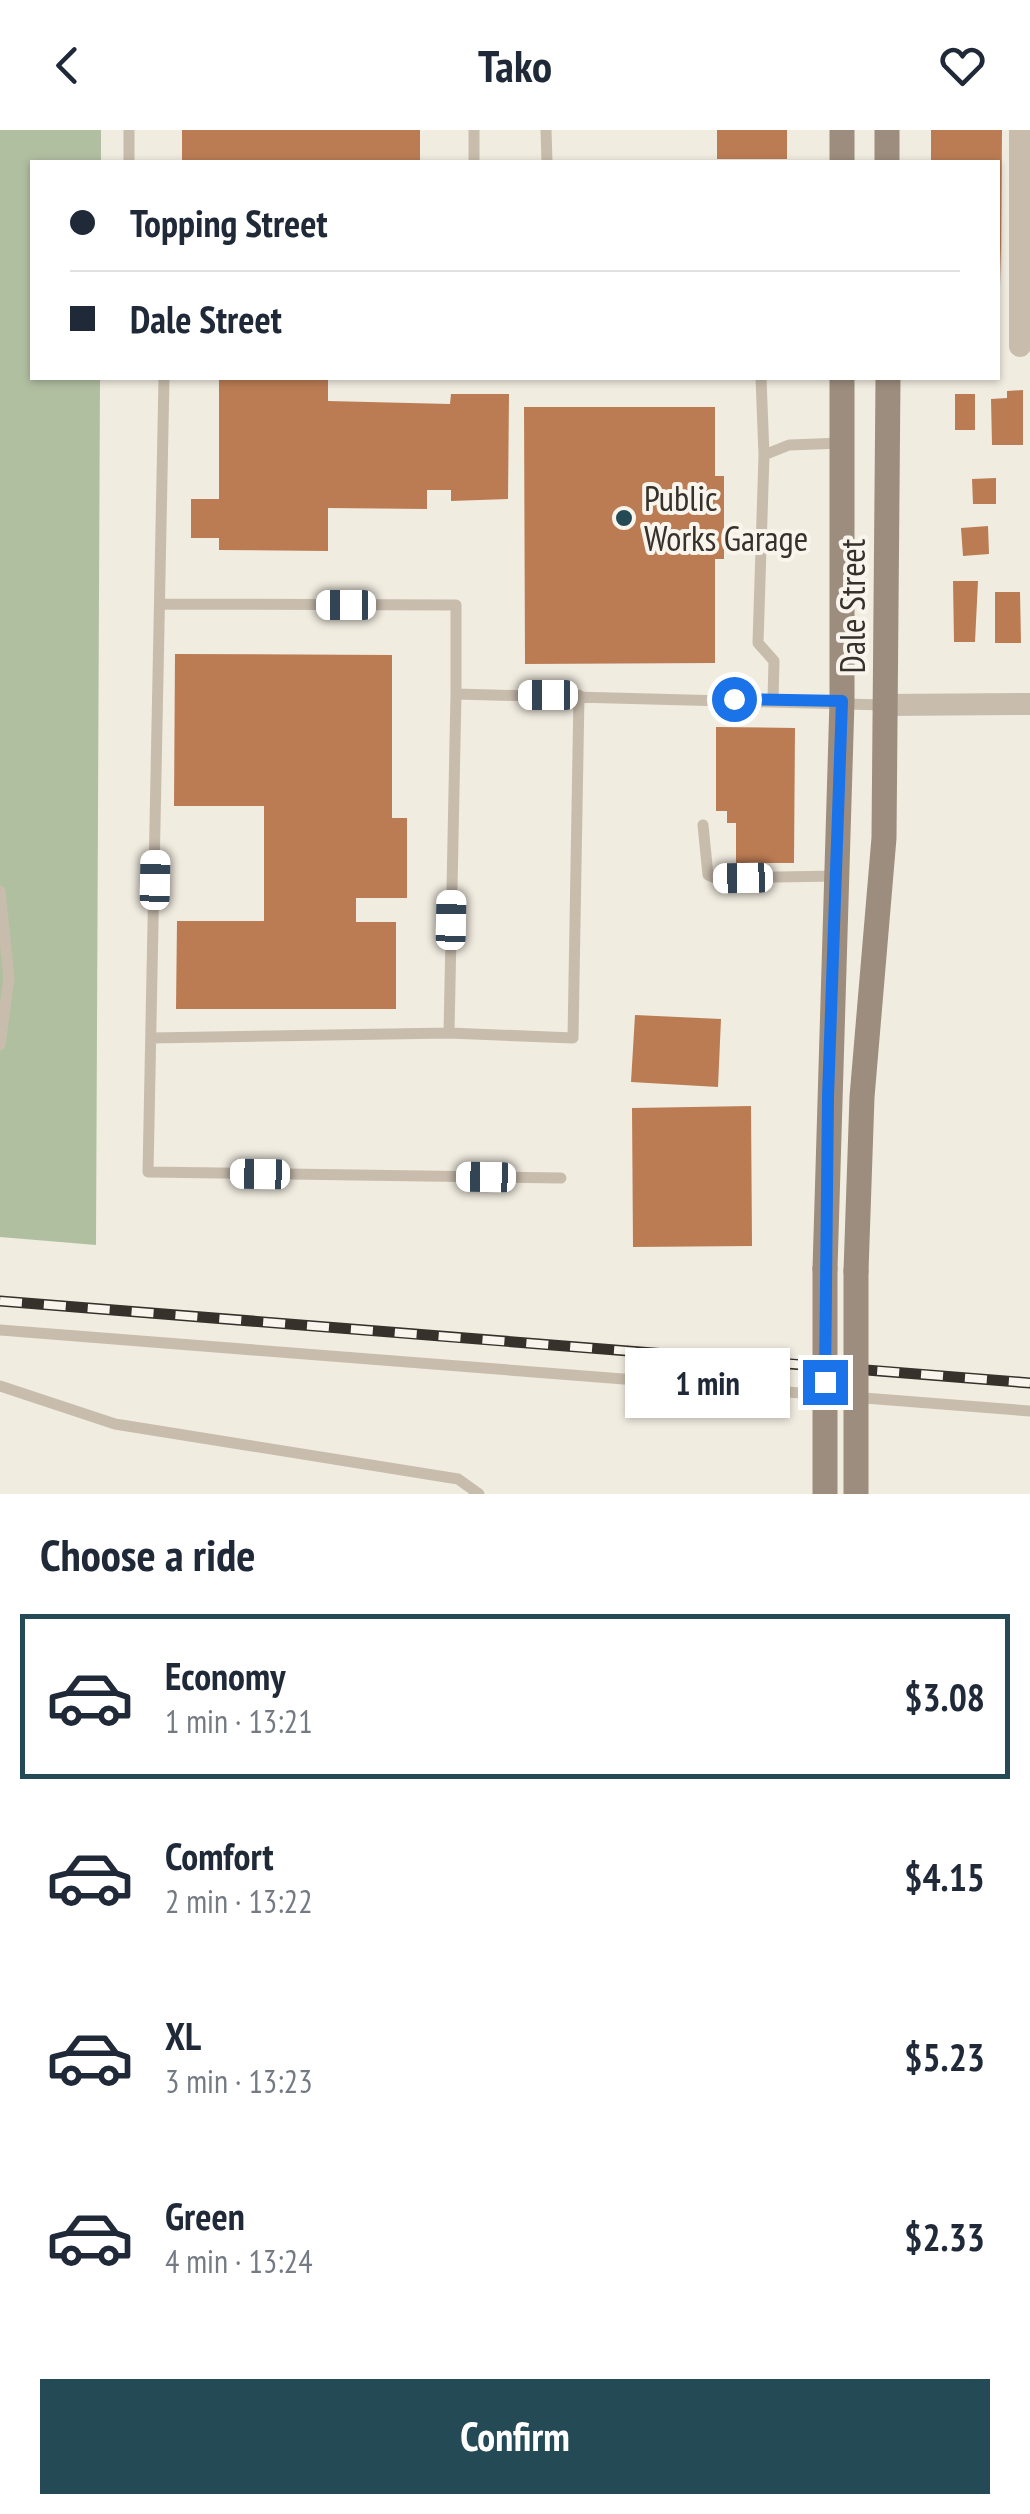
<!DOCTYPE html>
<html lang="en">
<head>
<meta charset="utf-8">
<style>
	:root { --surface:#fff; --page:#f2f2f3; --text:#1f2937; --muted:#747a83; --line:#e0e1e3; --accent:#244b55 }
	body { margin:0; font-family:"PT Sans Narrow",sans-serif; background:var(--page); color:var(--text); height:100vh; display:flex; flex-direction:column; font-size:38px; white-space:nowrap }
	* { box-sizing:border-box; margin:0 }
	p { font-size:32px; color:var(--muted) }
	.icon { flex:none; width:55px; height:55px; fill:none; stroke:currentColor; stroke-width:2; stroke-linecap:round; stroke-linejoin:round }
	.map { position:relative; height:1364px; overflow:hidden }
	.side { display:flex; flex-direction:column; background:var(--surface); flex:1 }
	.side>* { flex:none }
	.banner { position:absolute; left:30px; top:30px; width:970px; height:220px; border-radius:0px; box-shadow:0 2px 8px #0004; display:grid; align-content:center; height:220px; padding:0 40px; background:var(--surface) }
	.end { position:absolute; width:45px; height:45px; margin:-22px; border:12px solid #1a73e8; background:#fff; box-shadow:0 0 0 5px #fff }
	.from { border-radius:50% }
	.bubble { position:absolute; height:70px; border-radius:0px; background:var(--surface); box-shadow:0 2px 8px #0004; font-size:32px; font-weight:600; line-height:70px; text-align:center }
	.car { position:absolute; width:30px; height:60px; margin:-30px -15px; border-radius:12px; box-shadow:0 0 8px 2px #0007; background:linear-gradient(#fff 24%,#345 0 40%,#fff 0 76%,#345 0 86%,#fff 0) }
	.banner b { display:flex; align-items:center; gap:35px; height:95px; font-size:38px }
	.banner b+b { border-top:2px solid var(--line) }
	.banner i { width:25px; height:25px; background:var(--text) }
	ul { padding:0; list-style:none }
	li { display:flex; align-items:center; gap:30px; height:165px; margin:0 20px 15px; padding:0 20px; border:5px solid transparent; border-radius:0px }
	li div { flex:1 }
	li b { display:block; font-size:38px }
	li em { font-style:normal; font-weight:600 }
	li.active { border-color:var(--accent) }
	li>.icon { width:90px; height:90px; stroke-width:1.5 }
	h2 { padding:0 40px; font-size:45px; line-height:120px }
	.button { display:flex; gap:20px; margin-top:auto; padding:20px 40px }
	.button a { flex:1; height:115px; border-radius:0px; background:var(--accent); color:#fff; font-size:40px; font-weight:600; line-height:115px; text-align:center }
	header { display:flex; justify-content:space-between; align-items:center; height:130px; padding:0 40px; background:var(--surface); font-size:45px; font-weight:600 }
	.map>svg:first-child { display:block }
</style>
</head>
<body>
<header><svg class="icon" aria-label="back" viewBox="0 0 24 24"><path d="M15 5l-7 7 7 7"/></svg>Tako<svg class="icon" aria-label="heart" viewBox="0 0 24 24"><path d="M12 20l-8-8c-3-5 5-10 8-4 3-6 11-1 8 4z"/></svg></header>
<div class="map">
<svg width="1030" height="1364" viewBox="0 0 1030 1364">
	<rect width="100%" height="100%" fill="#f1ece0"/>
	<!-- green -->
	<path fill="#b1bfa1" d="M0,0H101V32H32V248H100L96,1115L0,1107Z"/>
	<!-- building -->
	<path fill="#bb7c54" d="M182,0H420V32H182Z
		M717,0H787V29H717Z
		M931,0H1002L1001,157L998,32H931Z
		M219,248H328V271L450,274L451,264H509L508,369L451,371V360H427V379L328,378V421L219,420V408H191V369H219Z
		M1023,260V315H992L991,269L1007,268V261Z
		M955,264H975V300H955Z
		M524,277H715V346H724V429H715V533L525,534Z
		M996,348V374H973L972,349Z
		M988,396L989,424L963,426L961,398Z
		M953,451H978L975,512H954Z
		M995,462H1020L1021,513H995Z
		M175,524L392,525V688H407V768H356V792H396V879H176L177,791H264V676H174Z
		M716,597L795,598L794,733H736V693H727V681H716Z
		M635,885L721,889L718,957L631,952Z
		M751,976L752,1116L633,1117L632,978Z"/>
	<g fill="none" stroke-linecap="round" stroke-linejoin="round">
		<!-- lane -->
		<path stroke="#c8bdad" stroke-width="11" d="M129,0V32
			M546,0L547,32
			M474,32V0
			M164,248L148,1042L561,1048
			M761,248L764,325
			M162,474L456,475V564L884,575
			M456,564L449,903L573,908L579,565
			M773,570L774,531L758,513L764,325L789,315L842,313
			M703,695L708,745L715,748L837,746
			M0,761L9,848L0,915
			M151,908L449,903
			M0,1200L1030,1281
			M0,1256L115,1294L458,1349L479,1364"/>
		<!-- street -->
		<path stroke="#c8bdad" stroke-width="22" d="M1020,216V0
			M886,575L1030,574"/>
		<!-- secondary -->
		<path stroke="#9c8d7e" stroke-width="25" d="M842,0V32
			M887,0V32
			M825,1139L842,571V248
			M856,1141L862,967L884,708L888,248"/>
		<defs>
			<path id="rail" d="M0,1171L1030,1253"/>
		</defs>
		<!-- rail casing -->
		<use href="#rail" stroke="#37312b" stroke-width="11"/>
		<!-- rail -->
		<use href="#rail" stroke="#f9f5ec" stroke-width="8" stroke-dasharray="22" stroke-linecap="butt"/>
		<!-- secondary-bridge -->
		<path stroke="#9c8d7e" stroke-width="25" d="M825,1364V1139
			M856,1364V1141"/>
	</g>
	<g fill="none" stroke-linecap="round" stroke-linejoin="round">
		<!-- route -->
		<path stroke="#1a73e8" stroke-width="12" d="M734,569L842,571L828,966L825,1252"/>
	</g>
	<!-- markers -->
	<circle fill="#244b55" stroke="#f9f5ec" stroke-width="4" cx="624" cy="388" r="10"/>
	<g text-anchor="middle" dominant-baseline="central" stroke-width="8" stroke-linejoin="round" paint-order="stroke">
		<!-- poi labels -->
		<g font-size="35" fill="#37312b" stroke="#f9f5ec" text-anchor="start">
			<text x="644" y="368">Public<tspan x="644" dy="40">Works Garage</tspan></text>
		</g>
		<!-- street labels -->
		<g font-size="35" fill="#37312b" stroke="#f9f5ec">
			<text transform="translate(852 476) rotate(-90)">Dale Street</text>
		</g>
	</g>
</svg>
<i class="end from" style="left:734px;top:569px"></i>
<i class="end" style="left:825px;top:1252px"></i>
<div class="bubble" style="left:625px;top:1218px;width:165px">1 min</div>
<i class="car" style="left:346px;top:475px;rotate:270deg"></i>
<i class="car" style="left:548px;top:565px;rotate:270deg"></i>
<i class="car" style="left:743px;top:748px;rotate:269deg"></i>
<i class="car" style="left:155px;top:750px;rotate:1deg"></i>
<i class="car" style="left:451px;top:790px;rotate:1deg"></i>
<i class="car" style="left:260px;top:1044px;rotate:271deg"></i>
<i class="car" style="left:486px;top:1047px;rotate:271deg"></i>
<div class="banner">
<b><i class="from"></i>Topping Street</b>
<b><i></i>Dale Street</b>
</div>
</div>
<section class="side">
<h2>Choose a ride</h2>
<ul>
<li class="active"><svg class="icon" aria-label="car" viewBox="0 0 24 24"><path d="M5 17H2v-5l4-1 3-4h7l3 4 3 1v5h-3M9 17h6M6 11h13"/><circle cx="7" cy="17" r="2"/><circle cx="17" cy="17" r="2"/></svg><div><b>Economy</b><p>1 min · 13:21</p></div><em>$3.08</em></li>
<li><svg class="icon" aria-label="car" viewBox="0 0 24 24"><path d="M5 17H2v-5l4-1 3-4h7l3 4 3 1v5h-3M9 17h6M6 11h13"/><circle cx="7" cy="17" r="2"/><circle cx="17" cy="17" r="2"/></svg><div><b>Comfort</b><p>2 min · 13:22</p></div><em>$4.15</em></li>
<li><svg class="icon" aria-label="car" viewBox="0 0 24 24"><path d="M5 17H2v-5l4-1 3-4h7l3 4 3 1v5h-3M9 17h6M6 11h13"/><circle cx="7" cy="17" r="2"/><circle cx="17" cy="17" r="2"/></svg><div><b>XL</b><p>3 min · 13:23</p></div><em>$5.23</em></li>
<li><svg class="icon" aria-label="car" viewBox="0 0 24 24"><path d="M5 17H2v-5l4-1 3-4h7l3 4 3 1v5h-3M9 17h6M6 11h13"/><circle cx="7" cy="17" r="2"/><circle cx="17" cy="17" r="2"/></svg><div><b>Green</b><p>4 min · 13:24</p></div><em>$2.33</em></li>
</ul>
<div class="button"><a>Confirm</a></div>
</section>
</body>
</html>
